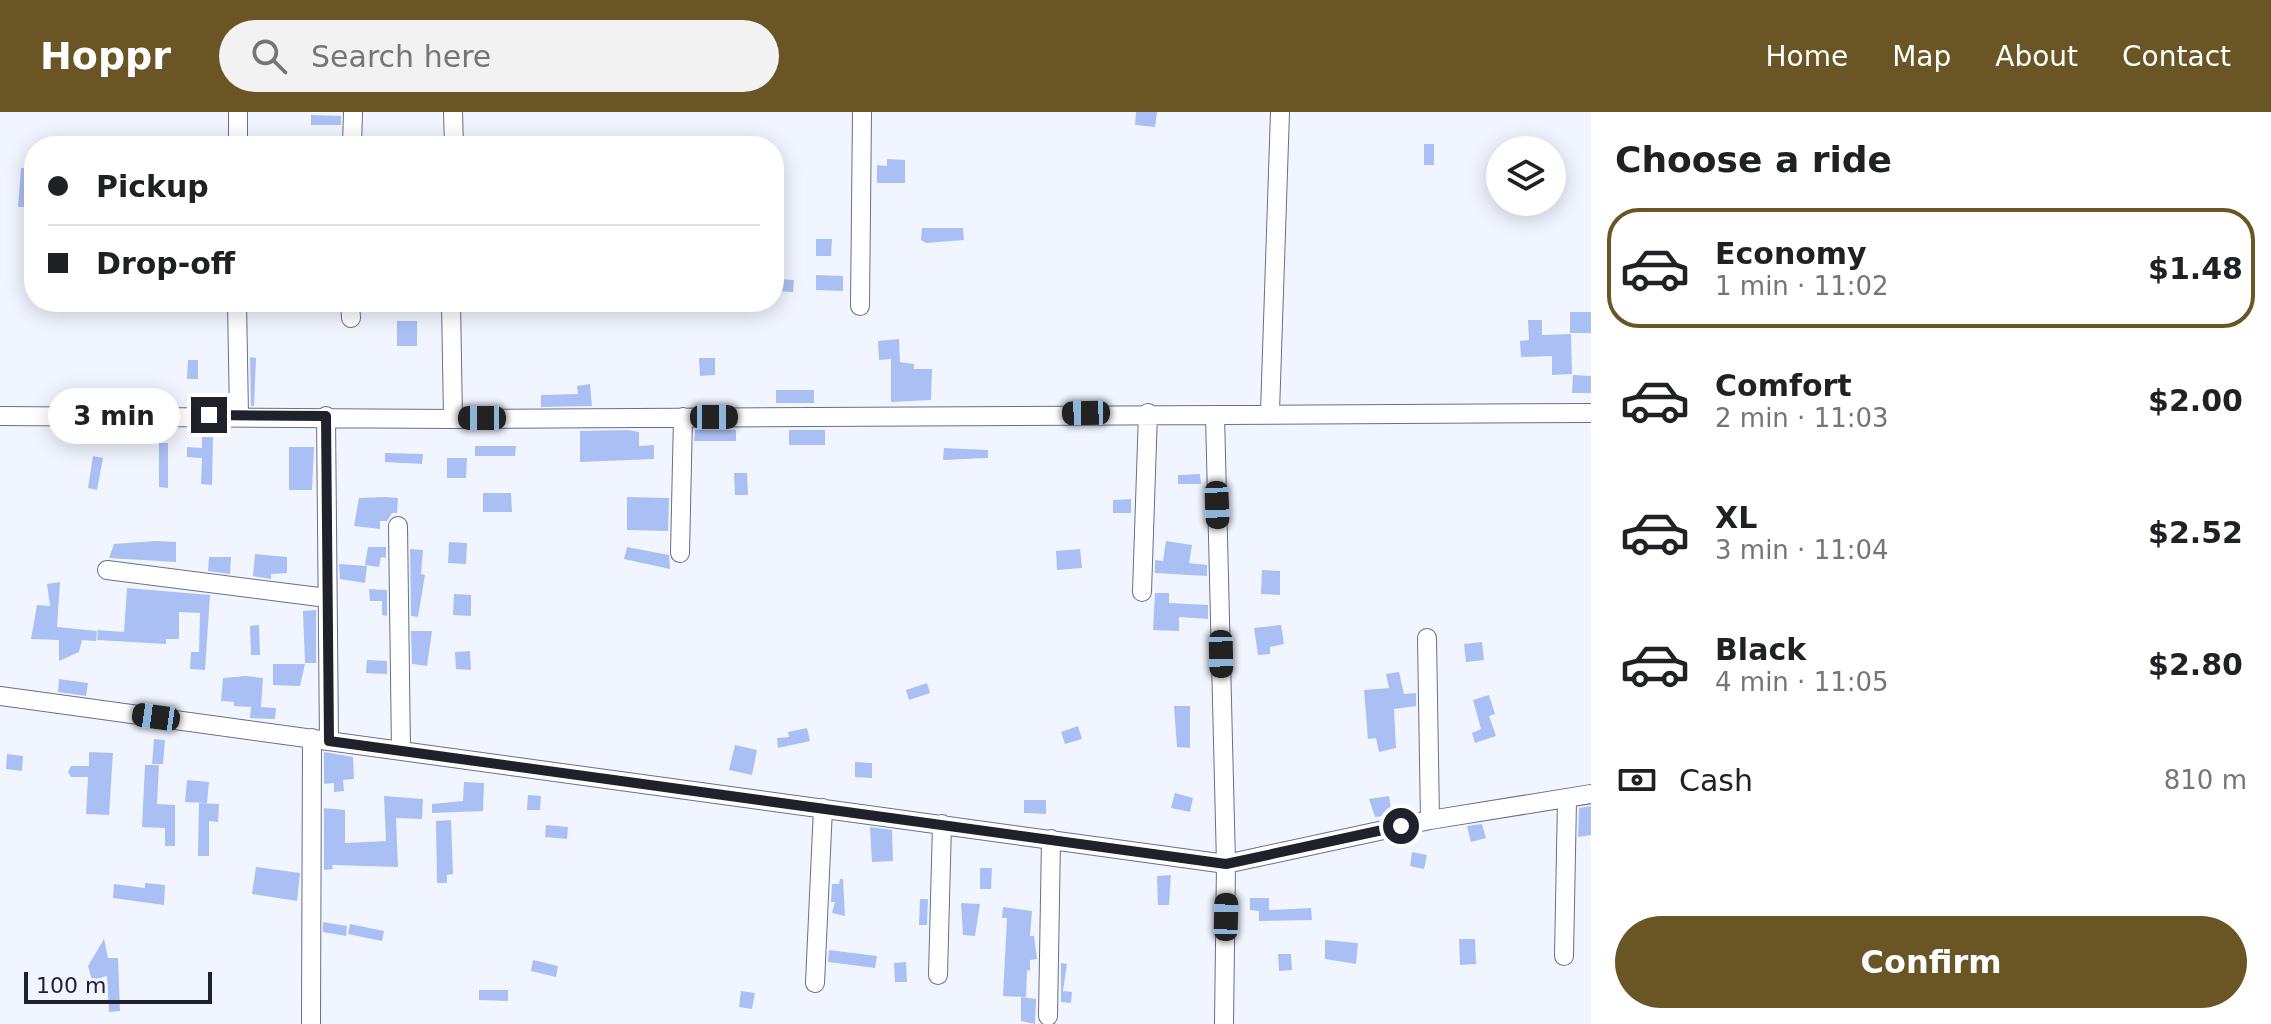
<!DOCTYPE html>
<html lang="en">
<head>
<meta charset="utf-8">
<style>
	:root { --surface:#fff; --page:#f2f2f2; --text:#202124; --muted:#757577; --line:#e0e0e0; --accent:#6a5524 }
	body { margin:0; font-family:"DejaVu Sans",sans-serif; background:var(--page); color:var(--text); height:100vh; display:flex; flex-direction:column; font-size:30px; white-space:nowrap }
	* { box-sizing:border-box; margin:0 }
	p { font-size:26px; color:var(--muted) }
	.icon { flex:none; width:44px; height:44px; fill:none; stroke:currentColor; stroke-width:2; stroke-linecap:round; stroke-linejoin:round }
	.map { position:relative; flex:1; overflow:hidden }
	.sheet { display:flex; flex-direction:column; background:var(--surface); width:680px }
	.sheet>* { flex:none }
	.top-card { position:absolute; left:24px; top:24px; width:760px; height:176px; border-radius:32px; box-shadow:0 4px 20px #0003; display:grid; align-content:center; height:176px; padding:0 24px; background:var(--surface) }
	.controls { position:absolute; left:1486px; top:24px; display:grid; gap:16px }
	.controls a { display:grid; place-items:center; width:80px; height:80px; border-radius:50%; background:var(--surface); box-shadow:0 4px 20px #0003; font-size:40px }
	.scale { position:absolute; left:24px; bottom:20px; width:188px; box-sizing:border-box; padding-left:8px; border:4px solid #1f222b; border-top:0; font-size:22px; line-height:28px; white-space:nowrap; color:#1f222b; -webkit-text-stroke:6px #f1f5ff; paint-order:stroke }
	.end { position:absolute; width:36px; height:36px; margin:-18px; border:10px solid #1f222b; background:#fff; box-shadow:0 0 0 4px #fff }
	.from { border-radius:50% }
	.bubble { position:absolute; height:56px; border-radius:28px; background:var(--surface); box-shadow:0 4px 20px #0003; font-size:26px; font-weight:700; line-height:56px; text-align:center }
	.car { position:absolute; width:24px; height:48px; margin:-24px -12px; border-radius:10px; box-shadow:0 0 6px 2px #0007; background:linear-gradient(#222 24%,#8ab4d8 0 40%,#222 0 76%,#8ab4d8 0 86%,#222 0) }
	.top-card b { display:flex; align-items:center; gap:28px; height:76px; font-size:30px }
	.top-card b+b { border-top:2px solid var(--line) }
	.top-card i { width:20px; height:20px; background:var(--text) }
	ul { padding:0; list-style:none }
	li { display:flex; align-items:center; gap:24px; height:120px; margin:0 16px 12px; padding:0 8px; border:4px solid transparent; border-radius:32px }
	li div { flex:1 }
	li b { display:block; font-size:30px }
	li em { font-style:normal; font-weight:700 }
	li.current { border-color:var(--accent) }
	li>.icon { width:72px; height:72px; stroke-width:1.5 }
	h2 { padding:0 24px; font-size:36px; line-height:96px }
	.pay { display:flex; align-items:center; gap:20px; height:88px; padding:0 24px; font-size:30px }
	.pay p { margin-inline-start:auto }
	.cta { display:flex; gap:16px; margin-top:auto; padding:16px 24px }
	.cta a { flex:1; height:92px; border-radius:48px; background:var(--accent); color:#fff; font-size:32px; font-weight:700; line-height:92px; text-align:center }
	header { display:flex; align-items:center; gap:48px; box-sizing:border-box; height:112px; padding:0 40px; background:var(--accent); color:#fff }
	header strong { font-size:38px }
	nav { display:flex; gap:44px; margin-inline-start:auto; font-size:28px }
	.search { width:560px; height:72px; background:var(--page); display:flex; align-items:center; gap:20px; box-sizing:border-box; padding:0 28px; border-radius:44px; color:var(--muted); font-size:30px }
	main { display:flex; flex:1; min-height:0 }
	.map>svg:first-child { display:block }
</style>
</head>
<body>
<header>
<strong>Hoppr</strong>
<div class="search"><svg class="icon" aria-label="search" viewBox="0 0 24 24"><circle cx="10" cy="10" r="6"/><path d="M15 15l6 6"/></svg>Search here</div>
<nav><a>Home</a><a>Map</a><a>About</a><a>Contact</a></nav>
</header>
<main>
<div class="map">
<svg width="1591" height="912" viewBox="0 0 1591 912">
	<rect width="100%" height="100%" fill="#f1f5ff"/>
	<!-- building -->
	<path fill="#aabff3" d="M1136,0H1157L1155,15L1135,13Z
		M311,3L341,4V13H311Z
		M1424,32H1434V53H1424Z
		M887,47L905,48V71H877V53L887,54Z
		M21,56H33V95H18Z
		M922,116H963L964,128L926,131L921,128Z
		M816,127H832L831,144H816Z
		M816,163L843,164V179L816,178Z
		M776,167L794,168L793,180L775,179Z
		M1570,200H1591V221H1570Z
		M1528,208H1542V223L1571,222L1572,262L1552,263V244L1521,245L1520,229L1529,228Z
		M397,209H417V234H397Z
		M899,227L900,250L914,252V257H932L931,288L891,290V247L879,248L878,229Z
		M250,245L256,246L254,294H251Z
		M699,246H715V263L700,264Z
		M188,248H198V267H187Z
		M1573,263L1591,264V281H1572Z
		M590,272L592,294L541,295V283L578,282L577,274Z
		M776,278H814V291H776Z
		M628,318L639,320V334L654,333V347L580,350V319Z
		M695,318H736V329H694Z
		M789,318H825V333H789Z
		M202,324H213L212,373L201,372L202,346L187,345V335L202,336Z
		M159,331H168V376L159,375Z
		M475,334H516L515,344H475Z
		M289,335H314L312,378H289Z
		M944,336L988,338V346L943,348Z
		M385,341L423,342L422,352L385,350Z
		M93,344L103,346L97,378L88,376Z
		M447,346H467L466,366H447Z
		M734,361H747L748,383H735Z
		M1200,362L1201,372H1178V363Z
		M483,381H511L512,400H483Z
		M385,385L398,386L397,401H392L387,409H380V417L354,414L359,386Z
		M627,385L669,386L668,419L627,418Z
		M1131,387V401H1113V388Z
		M156,429L176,430V450L109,446L114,432Z
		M1166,429L1192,433L1189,451L1207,453V464L1155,461V448L1163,449Z
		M449,430L467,431L466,452L448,451Z
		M368,435H386V446L381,445L379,455L365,453Z
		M627,435L669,443L670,457L624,447Z
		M410,437L423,438L421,462L425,463L418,505L411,504Z
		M1080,437L1082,456L1057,458L1056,439Z
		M255,442L287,445V461L271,462V467L253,464Z
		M209,445H231L230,462L208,459Z
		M339,452L367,454L365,471L340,467Z
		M1262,458L1280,459V483L1261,482Z
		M60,470L57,515L97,519L96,529L82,528L79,540L59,549V528L31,527L37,493L50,494L47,472Z
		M127,476L210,483L205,558L190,557L191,540H199L200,501L179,500V527H166V532L97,528L98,518L124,520Z
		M369,477L387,478V504L382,503V489H370Z
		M1155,481H1169V491L1208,493V507L1179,505V519L1153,518Z
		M454,482L471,483V504L453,503Z
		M316,498V551H305L303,499Z
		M259,513L260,543H251L250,514Z
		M1281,513L1284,532L1270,535V542L1258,543L1254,516Z
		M411,519H432L427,554L412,552Z
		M1482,530L1484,548L1466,550L1464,532Z
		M470,539L471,558L456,557L455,540Z
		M367,548L387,549V562L366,561Z
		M273,552H305L300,574L273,573Z
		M1399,560L1404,582L1416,581V594L1394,597L1396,636L1379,640L1376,626L1368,627L1364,578L1389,576L1386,562Z
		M246,564L263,566L261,595L276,596L275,607L250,606L251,595L234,594V590L221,589L223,566Z
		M59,567L88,571L86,584L58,580Z
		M927,571L930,581L909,588L906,578Z
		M1489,583L1495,602L1489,604L1496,624L1475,631L1472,621L1481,617L1473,588Z
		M1174,594H1190V636L1177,635Z
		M1078,614L1082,627L1065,632L1061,620Z
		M807,616L810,629L778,636L777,626L789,625L788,620Z
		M154,627L165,628L163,652H152Z
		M735,633L757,638L752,663L729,658Z
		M89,640L113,641L109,703L86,702L88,665H71L68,660L71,654H89Z
		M324,640L353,645L354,667L343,668L344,679L334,680V671L324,672Z
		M7,642L23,644L22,659L6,657Z
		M855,650L872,651V666L855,665Z
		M145,653H159L157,692L175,693V734H165V716L142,715Z
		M187,668L209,670L207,691L185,690Z
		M464,670L484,671L483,699L432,701V692L463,689Z
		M1175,681L1193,686L1190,700L1171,696Z
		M528,683L541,684L540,698H527Z
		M384,684L423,687L422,707L396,706L398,755L332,753L333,757L324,758V696L345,698V731L386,729Z
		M1389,684L1392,703L1375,705L1369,687Z
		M1024,688H1046V702L1024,701Z
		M199,691L219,692L218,710L209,709V744H198Z
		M1591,694V723L1578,725L1579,696Z
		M451,708L453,762L447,763V771H437L436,709Z
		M1482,712L1486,726L1471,730L1467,714Z
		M546,713L568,715L567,727L545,725Z
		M870,715L892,718L893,749L872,750Z
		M1412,740L1427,743L1424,757L1410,754Z
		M256,755L300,761L297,789L252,782Z
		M980,756H992L991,777H980Z
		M1171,763L1169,793H1158L1157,764Z
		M840,767H843L845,804L832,801L835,790H831L832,772H839Z
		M145,771L165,773L164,793L113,786L114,772L145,776Z
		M1250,786H1269V798L1311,796L1312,808L1259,809V799L1250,798Z
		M920,787H928L927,813H919Z
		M961,791L980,792L975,824L963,823Z
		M1003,795L1032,799L1030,824H1034L1037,847L1030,848V859L1027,858L1026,885L1003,884L1007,806H1002Z
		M323,810L347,814L346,824L323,820Z
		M350,812L384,819L382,829L348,822Z
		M104,827L108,846H118L120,899L109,900L107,864L92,868L88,854Z
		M1459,827H1475L1476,852L1460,853Z
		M1325,828L1358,831L1356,852L1325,847Z
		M829,838L877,844L875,856L828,850Z
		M1278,842H1291L1292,858L1279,859Z
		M533,848L558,854L556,865L531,859Z
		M906,850L907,870H895L894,851Z
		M1061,851L1067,852L1063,879L1072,880L1071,891L1061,890V893Z
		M479,878H508V889L479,888Z
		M741,879L755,881L752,897L739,895Z
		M1021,885L1036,887L1035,912L1021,909Z"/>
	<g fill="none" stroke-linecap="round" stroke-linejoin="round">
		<defs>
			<path id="minor" d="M453,0L454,34
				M238,34V0
				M352,34L353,0
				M237,190L239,303
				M350,190L351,206
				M451,190L453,307
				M860,194L862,0
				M1270,300L1280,0
				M1215,303L1226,752L1224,912
				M0,304L453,307L1591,301
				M326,304L329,629
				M398,414L401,639
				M680,441L683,305
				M107,458L327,486
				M1142,480L1148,301
				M1427,526L1430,708
				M0,584L1226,752L1430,708L1591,682
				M1564,844L1567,688
				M938,863L942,712
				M815,871L823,696
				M1048,904L1051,727
				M311,912L312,626"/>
		</defs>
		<!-- minor casing -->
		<use href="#minor" stroke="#677086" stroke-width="20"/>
		<!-- minor -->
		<use href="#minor" stroke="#fff" stroke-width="18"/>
	</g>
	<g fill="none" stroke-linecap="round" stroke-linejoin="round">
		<!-- route -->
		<path stroke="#1f222b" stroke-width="10" d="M209,303L326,304L329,629L1226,752L1401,714"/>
	</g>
</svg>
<div class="controls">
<a><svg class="icon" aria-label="layers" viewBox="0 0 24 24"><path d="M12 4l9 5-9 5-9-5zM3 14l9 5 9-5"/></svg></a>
</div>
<div class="scale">100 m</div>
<i class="end from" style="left:1401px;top:714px"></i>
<i class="end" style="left:209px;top:303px"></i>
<div class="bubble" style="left:48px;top:276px;width:132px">3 min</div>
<i class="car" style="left:1086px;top:301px;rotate:269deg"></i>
<i class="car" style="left:714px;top:305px;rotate:90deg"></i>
<i class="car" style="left:482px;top:306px;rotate:270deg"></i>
<i class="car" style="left:1217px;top:393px;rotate:178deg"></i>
<i class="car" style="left:1221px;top:542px;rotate:179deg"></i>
<i class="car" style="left:156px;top:605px;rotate:278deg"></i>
<i class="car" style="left:1226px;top:805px;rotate:1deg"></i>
<div class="top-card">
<b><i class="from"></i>Pickup</b>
<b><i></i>Drop-off</b>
</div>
</div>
<section class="sheet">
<h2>Choose a ride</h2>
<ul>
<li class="current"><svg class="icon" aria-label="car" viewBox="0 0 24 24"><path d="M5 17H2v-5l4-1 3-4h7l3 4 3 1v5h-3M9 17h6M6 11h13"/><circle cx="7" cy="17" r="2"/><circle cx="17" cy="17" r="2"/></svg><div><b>Economy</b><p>1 min · 11:02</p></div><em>$1.48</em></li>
<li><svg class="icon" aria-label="car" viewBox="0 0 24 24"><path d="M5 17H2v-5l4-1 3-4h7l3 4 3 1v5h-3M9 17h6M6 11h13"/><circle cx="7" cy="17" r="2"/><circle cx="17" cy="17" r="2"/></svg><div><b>Comfort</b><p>2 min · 11:03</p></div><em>$2.00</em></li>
<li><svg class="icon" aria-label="car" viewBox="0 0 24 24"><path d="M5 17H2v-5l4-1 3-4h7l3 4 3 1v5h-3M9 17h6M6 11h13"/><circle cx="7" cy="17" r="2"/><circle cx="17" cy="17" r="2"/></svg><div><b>XL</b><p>3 min · 11:04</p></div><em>$2.52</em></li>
<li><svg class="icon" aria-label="car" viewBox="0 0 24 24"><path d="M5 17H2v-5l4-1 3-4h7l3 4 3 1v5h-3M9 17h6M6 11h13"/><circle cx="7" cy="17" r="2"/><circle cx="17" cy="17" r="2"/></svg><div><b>Black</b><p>4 min · 11:05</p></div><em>$2.80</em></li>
</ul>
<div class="pay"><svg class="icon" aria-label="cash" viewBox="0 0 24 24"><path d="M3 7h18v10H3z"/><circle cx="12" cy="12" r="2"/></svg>Cash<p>810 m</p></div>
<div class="cta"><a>Confirm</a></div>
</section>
</main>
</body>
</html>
